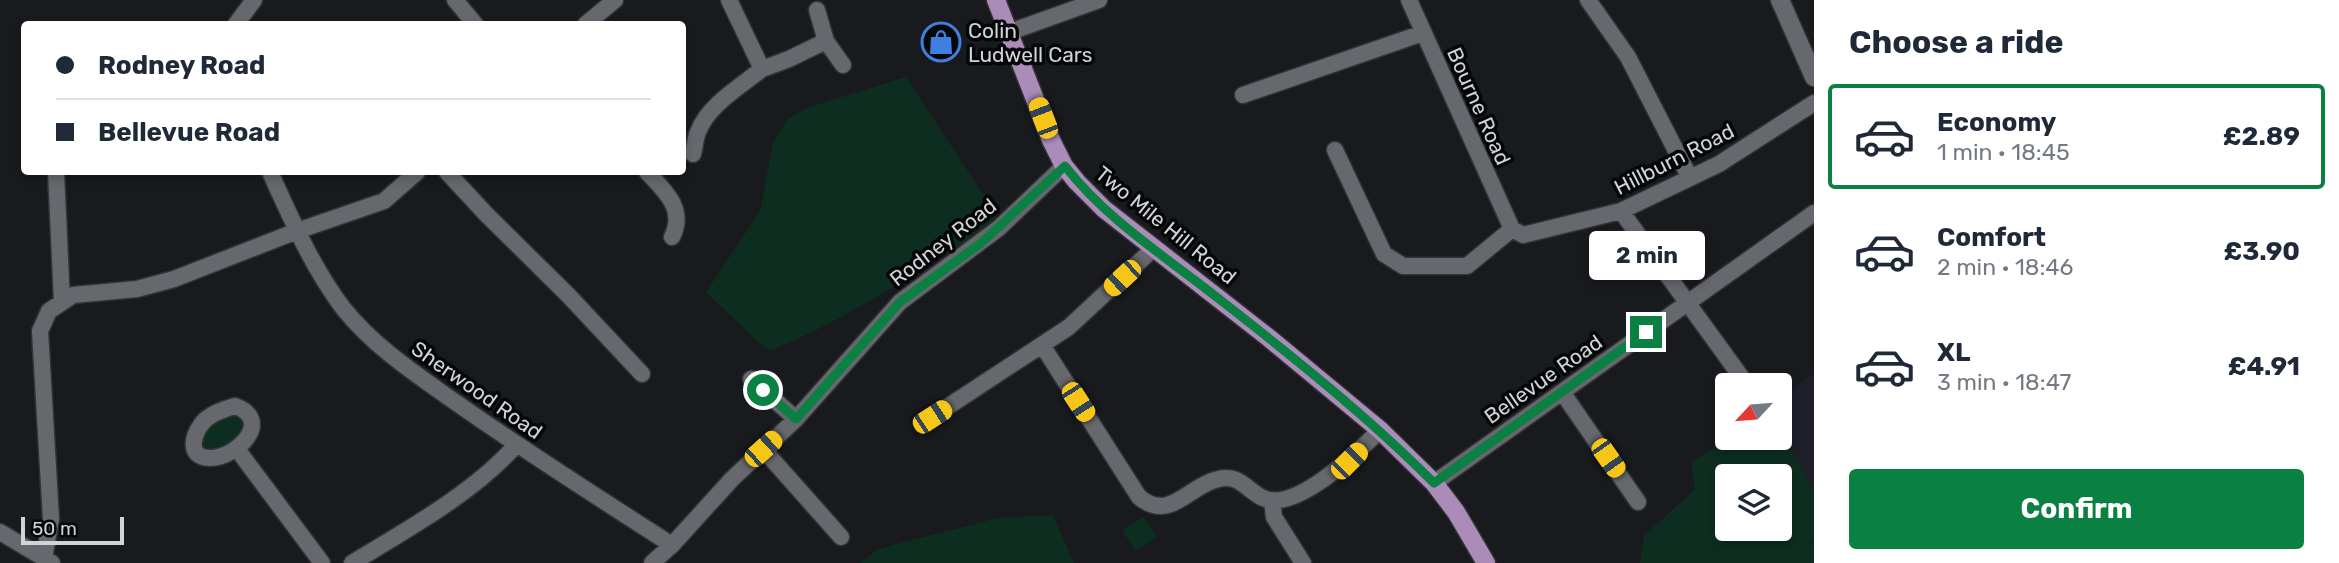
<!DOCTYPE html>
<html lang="en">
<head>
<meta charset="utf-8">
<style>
	:root { --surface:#fff; --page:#f2f2f3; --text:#1f2937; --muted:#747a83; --line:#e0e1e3; --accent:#0b8043 }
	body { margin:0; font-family:Rubik,sans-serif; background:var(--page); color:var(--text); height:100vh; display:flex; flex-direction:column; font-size:26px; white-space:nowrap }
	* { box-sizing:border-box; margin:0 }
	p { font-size:23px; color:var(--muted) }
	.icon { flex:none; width:38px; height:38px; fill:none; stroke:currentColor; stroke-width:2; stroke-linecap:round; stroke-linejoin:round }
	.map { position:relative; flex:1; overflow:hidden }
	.drawer { display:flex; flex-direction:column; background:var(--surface); width:525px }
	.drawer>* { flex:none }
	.guide { position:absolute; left:21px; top:21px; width:665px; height:154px; border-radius:7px; box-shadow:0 4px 10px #0003; display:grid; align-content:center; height:154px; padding:0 35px; background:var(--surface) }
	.needle { width:46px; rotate:244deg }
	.tools { position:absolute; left:1715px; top:373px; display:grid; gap:14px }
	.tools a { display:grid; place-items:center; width:77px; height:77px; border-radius:7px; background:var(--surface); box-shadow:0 4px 10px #0003; font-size:35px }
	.scale { position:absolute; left:21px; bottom:18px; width:103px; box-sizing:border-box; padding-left:7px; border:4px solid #d2d3d5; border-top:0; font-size:19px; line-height:24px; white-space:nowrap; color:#d2d3d5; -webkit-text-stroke:5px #050607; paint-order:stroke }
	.end { position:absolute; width:32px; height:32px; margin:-16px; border:9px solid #0b8043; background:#fff; box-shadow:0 0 0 4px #fff }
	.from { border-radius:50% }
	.bubble { position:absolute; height:49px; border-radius:7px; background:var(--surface); box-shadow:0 4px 10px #0003; font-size:23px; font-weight:700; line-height:49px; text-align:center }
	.car { position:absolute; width:21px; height:42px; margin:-21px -10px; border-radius:9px; box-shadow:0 0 5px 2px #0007; background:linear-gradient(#f5c518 24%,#345 0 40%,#f5c518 0 76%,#345 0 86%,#f5c518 0) }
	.guide b { display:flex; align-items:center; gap:24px; height:66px; font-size:26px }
	.guide b+b { border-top:2px solid var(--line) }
	.guide i { width:18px; height:18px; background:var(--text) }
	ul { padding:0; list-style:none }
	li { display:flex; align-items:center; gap:21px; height:105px; margin:0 14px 10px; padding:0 21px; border:4px solid transparent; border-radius:7px }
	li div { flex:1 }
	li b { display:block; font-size:26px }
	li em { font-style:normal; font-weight:700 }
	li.current { border-color:var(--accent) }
	li>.icon { width:63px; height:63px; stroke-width:1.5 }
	h2 { padding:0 35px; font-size:32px; line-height:84px }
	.action { display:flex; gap:14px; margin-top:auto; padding:14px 35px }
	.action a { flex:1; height:80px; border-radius:7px; background:var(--accent); color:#fff; font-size:28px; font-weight:700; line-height:80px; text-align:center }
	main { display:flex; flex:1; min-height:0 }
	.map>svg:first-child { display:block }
</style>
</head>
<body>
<main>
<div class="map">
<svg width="1814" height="563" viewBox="0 0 1814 563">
	<rect width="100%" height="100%" fill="#191a1e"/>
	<!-- built -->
	<path fill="#1d1f29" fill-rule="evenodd" d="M1814,373V542L1765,563H1709L1691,463L1727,437L1780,438V399ZM1727,476H1780V528H1727Z"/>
	<!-- green -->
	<path fill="#0c2d20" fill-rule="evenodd" d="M906,77L1000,220C926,266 853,317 772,350L763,347L706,292L760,211L773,143L787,120L806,108Z
		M235,414L241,416L246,425C238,440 218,460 200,446C205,425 214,419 235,414Z
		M1780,429L1814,491V540L1803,546L1814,542V563H1640L1644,536L1695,489L1691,463L1728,438H1780ZM1727,476H1780V528H1727Z
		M1053,515L1074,563H860L878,549L997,518Z
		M1144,517L1157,537L1135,551L1122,530Z"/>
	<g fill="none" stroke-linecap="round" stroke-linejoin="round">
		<defs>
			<path id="minor" d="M455,0L475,24
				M1409,0L1512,229
				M1588,0L1628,57L1690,178
				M817,10L826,41L843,65
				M236,24L254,0
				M586,24L615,0
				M1010,32L1099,0
				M762,69L789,59L826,41
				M1243,95L1423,33
				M1335,150L1384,254L1403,266H1467L1512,229L1523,235L1621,211L1719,164L1814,103
				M693,154C695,147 695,139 698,132C708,105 741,86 762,69L729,0
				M56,172L62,302
				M270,172C291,218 312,267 343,308C374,347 417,375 458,404C528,453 600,499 672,545
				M447,172L486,214L569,296L642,374
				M647,172C665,191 686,209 672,237
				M1621,211L1747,385
				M1042,345L1139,497C1169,522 1187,488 1215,480C1239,472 1246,490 1263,498C1296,513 1360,450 1380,430
				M751,379L796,419
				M1562,392L1638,502
				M235,406C274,420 237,458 210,458C185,458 193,431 206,419C215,412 224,409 235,406Z
				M929,419L1069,327L1154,248
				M237,449L322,563
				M763,449L841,537
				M1434,483L1814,213
				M1272,501L1274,517L1303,563
				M0,532L52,563
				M44,558L51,519L40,331L49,311L73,295L137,289L174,279L297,231L384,201L417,172
				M352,563C405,531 475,492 516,445
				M652,563L672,545L732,479L796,419L900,302L999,228L1064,166"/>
			<path id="tertiary" d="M1780,0L1814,77"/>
			<path id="primary" d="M996,0L1051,140L1064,166L1077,182L1104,209L1269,338L1380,430L1434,483L1456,512L1486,563"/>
		</defs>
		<!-- minor casing -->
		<use href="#minor" stroke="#323335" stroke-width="19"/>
		<!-- tertiary casing -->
		<use href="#tertiary" stroke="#323335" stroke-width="21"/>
		<!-- primary casing -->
		<use href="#primary" stroke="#323335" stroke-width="21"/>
		<!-- minor -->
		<use href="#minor" stroke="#67686d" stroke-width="16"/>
		<!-- tertiary -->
		<use href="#tertiary" stroke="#67686d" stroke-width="18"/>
		<!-- primary -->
		<use href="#primary" stroke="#ab8bb7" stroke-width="18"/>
	</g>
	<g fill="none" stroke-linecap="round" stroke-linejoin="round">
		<!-- route -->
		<path stroke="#0b8043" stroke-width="9" d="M763,390L796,419L900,302L981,243L1065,166C1105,218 1163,255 1214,295C1291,355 1366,415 1434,483L1646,332"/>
	</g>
	<!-- icons -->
	<defs>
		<symbol id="shop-ring" viewBox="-11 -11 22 22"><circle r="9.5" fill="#050607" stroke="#3f7fe0" stroke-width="1.5"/><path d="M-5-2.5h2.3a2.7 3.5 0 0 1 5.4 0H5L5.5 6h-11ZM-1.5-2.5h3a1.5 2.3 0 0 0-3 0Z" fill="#3f7fe0"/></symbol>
	</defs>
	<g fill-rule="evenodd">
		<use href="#shop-ring" x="919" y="20" width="44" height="44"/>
	</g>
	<g text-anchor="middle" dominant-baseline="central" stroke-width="7" stroke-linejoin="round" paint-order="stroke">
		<!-- poi labels -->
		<g font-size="21" fill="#d2d3d5" stroke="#050607" text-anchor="start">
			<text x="968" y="30">Colin<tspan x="968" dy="24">Ludwell Cars</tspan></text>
		</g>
		<!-- street labels -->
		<g font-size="21" fill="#d2d3d5" stroke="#050607">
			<text transform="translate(1479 106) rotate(66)">Bourne Road</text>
			<text transform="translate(1674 159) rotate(-27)">Hillburn Road</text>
			<text transform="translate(1166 225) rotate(39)">Two Mile Hill Road</text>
			<text transform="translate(943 242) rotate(-38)">Rodney Road</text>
			<text transform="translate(1543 379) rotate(-35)">Bellevue Road</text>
			<text transform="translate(477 390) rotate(35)">Sherwood Road</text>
		</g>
	</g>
</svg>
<div class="tools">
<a><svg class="needle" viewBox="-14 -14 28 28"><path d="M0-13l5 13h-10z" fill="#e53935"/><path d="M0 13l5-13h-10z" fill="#747a83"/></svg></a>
<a><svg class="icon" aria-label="layers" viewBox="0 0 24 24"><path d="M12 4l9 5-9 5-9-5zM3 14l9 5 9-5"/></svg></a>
</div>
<div class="scale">50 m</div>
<i class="end from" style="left:763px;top:390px"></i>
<i class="end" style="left:1646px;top:332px"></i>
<div class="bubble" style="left:1589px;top:231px;width:116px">2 min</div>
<i class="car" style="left:1043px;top:118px;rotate:339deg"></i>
<i class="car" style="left:1122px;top:278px;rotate:227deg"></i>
<i class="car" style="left:1078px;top:402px;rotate:147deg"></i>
<i class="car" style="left:932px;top:417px;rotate:57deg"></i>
<i class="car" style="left:763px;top:449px;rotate:48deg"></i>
<i class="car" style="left:1608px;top:458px;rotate:145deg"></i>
<i class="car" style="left:1349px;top:461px;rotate:45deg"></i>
<div class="guide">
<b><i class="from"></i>Rodney Road</b>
<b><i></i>Bellevue Road</b>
</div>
</div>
<section class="drawer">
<h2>Choose a ride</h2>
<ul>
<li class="current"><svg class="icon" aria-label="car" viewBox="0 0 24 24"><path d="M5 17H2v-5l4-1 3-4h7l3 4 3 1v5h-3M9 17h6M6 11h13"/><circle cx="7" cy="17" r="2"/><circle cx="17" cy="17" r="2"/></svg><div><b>Economy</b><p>1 min · 18:45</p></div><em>£2.89</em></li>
<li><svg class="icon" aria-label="car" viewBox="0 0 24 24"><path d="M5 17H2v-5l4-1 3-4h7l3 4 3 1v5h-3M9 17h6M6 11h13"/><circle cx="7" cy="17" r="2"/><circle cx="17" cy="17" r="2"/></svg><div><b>Comfort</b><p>2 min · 18:46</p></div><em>£3.90</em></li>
<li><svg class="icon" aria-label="car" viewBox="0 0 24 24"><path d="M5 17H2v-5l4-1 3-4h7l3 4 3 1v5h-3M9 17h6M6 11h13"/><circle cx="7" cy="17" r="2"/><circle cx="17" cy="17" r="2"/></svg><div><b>XL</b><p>3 min · 18:47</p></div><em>£4.91</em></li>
</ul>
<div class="action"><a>Confirm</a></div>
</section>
</main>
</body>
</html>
